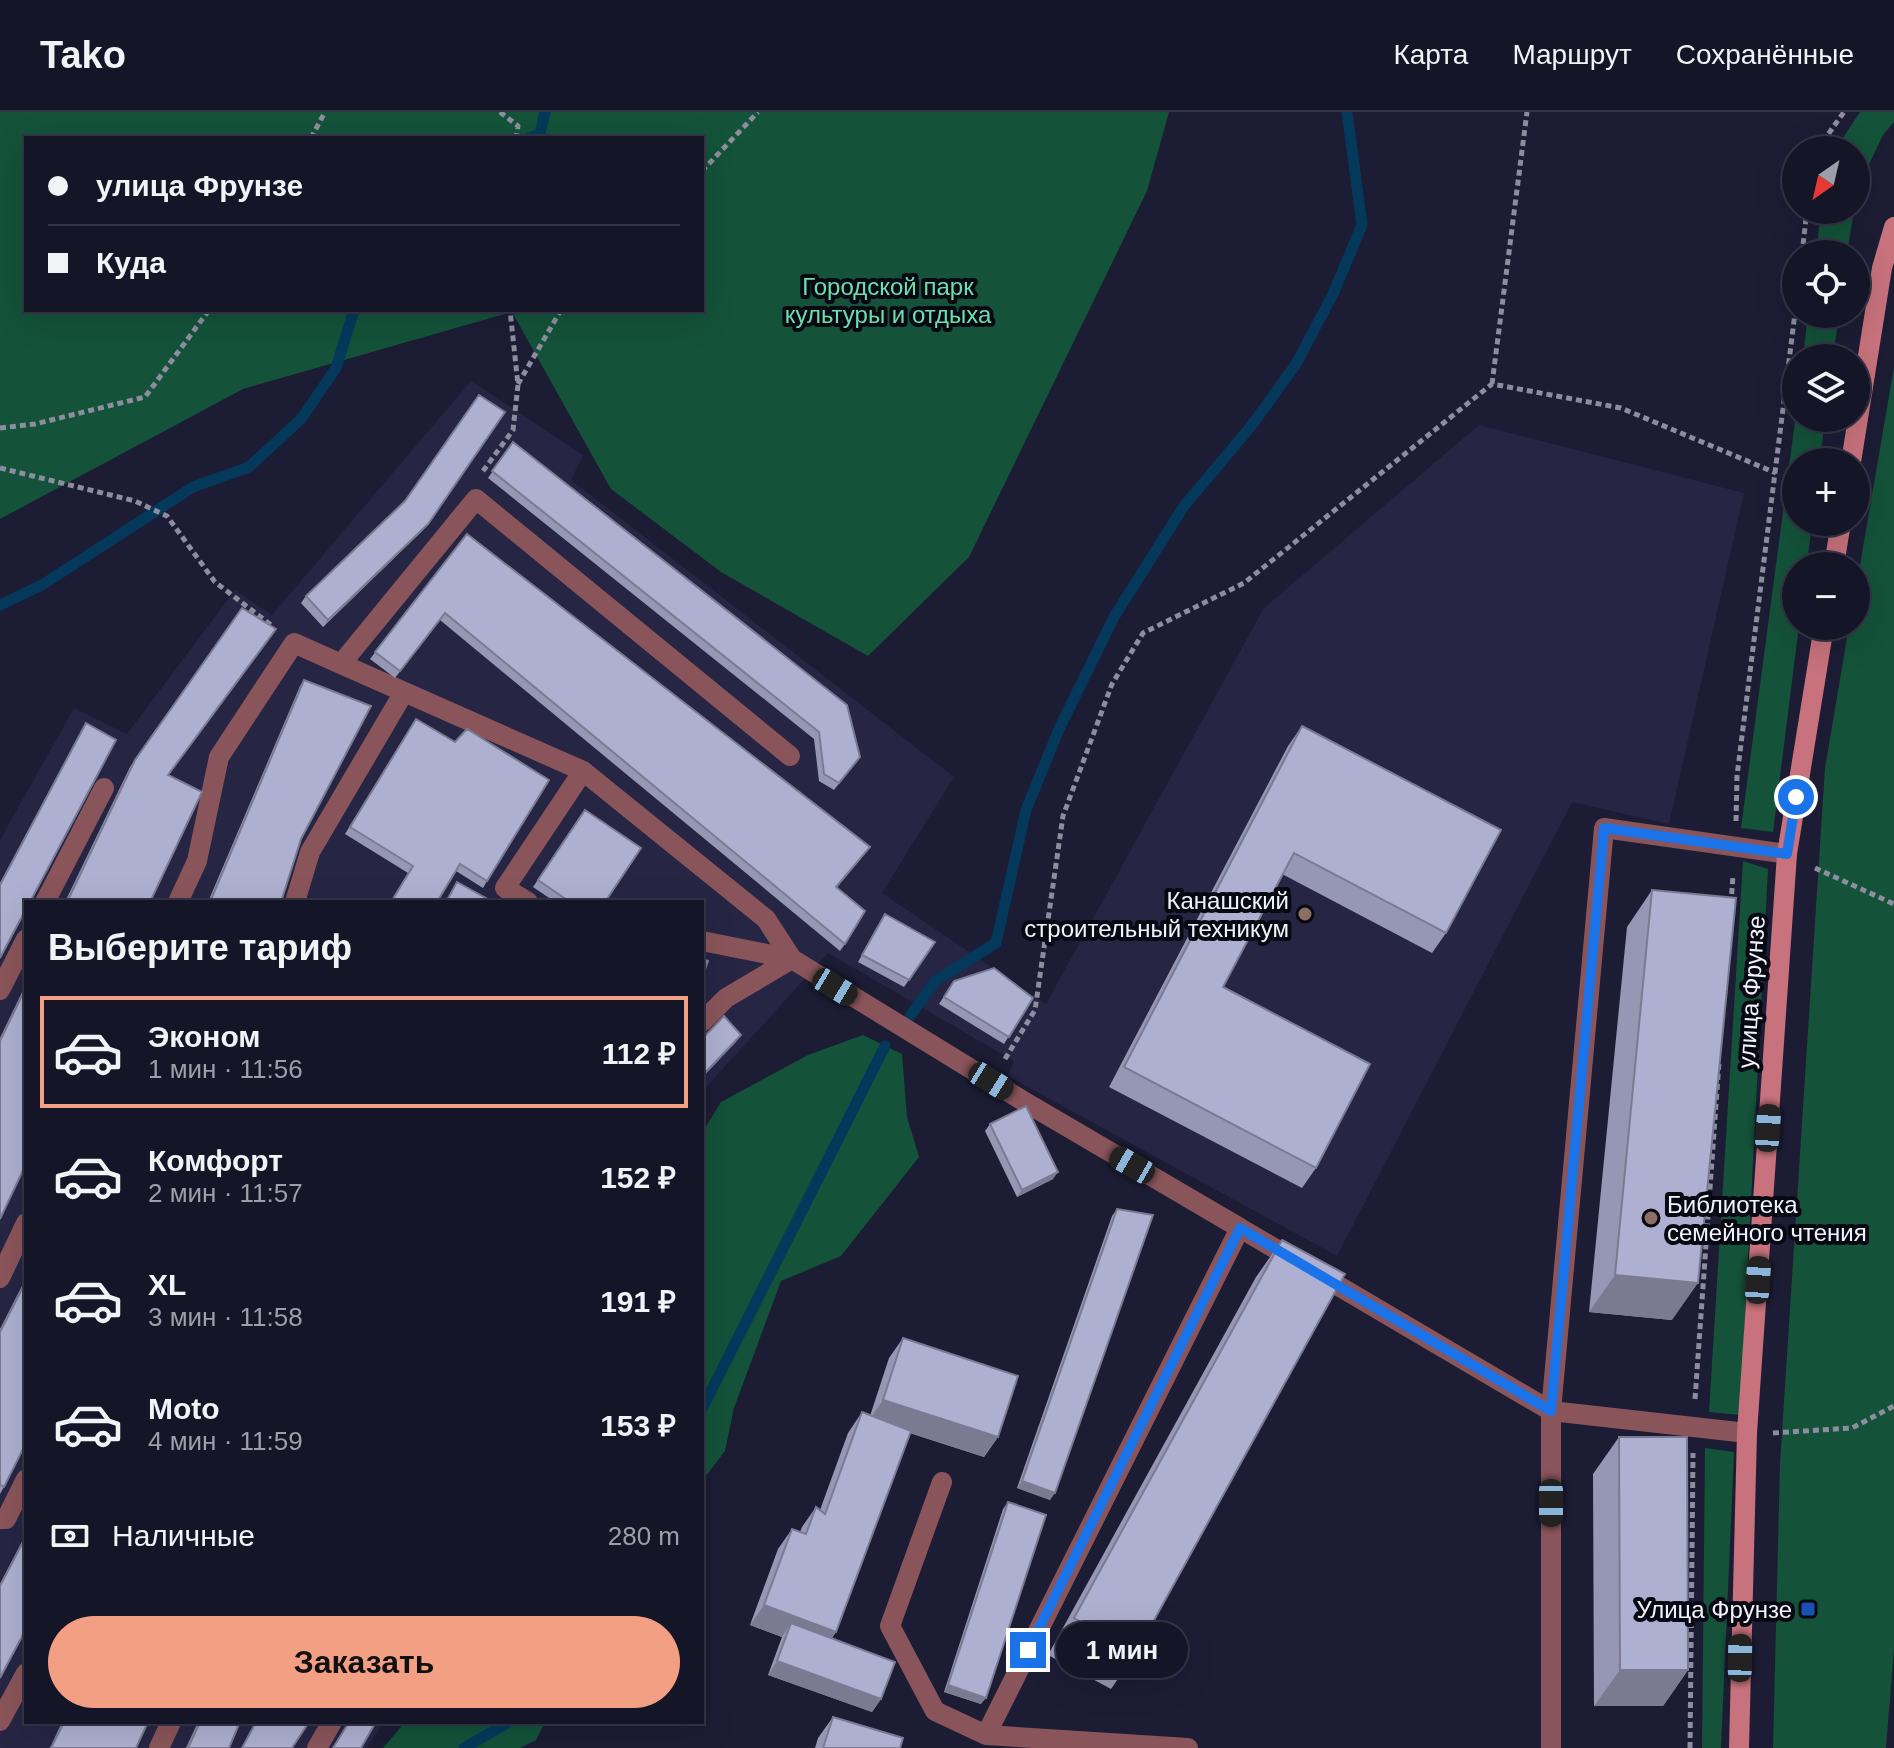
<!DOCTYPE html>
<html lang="ru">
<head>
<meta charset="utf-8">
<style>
	:root { --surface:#151528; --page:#1e1e30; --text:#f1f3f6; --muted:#9d9fa8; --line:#343445; --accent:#f39f84 }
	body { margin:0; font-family:Arial,sans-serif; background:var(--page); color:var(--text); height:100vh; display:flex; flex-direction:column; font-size:30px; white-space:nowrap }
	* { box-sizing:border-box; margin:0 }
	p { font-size:26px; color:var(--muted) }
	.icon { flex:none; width:44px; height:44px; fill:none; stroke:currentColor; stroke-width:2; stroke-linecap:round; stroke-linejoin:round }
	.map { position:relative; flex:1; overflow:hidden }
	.drawer { position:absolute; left:24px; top:788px; width:680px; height:824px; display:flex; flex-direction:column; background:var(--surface); border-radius:0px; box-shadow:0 8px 32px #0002,0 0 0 2px var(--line) }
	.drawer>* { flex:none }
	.banner { position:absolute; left:24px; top:24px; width:680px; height:176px; border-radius:0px; box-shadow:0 8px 32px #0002,0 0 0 2px var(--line); display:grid; align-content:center; height:176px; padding:0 24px; background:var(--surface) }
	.needle { width:52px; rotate:214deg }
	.buttons { position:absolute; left:1782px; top:24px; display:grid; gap:16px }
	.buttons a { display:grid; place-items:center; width:88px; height:88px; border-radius:50%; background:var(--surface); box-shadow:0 8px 32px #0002,0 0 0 2px var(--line); font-size:40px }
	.end { position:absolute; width:36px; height:36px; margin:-18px; border:10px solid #1a73e8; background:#fff; box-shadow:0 0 0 4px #fff }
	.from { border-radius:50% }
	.bubble { position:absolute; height:56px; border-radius:28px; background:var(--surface); box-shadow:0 8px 32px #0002,0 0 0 2px var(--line); font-size:26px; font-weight:700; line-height:56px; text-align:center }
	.car { position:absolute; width:24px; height:48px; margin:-24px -12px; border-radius:10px; box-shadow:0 0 6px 2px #0007; background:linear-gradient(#222 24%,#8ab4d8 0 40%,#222 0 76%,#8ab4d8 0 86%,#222 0) }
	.banner b { display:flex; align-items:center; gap:28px; height:76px; font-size:30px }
	.banner b+b { border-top:2px solid var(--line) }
	.banner i { width:20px; height:20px; background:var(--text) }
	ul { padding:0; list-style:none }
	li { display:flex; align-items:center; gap:24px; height:112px; margin:0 16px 12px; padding:0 8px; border:4px solid transparent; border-radius:0px }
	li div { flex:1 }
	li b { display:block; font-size:30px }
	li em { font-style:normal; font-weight:700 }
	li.active { border-color:var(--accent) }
	li>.icon { width:72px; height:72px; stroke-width:1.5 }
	h2 { padding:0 24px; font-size:36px; line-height:96px }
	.pay { display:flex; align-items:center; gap:20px; height:88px; padding:0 24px; font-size:30px }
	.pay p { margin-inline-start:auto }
	.action { display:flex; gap:16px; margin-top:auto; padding:16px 24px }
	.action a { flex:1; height:92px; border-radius:48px; background:var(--accent); color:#111; font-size:32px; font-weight:700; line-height:92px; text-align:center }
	header { display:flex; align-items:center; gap:48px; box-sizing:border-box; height:112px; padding:0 40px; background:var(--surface); border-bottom:2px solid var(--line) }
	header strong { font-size:38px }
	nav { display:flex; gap:44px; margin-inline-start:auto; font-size:28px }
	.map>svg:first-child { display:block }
</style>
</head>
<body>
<header>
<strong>Tako</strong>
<nav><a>Карта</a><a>Маршрут</a><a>Сохранённые</a></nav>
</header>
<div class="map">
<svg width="1894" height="1636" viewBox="0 0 1894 1636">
	<rect width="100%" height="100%" fill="#1c1c35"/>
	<!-- built -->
	<path fill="#262544" d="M471,269L583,343L571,368L954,665L882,781L1046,892L1264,496L1479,313L1744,381L1669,712L1572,690L1337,1144L1008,964L1014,949L828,841L702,980V790H26V1610H384L367,1636H0V728L74,596L127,622L235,478L272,503Z"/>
	<!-- green -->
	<path fill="#14523a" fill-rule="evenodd" d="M0,0H1169L1147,79L969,445L868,544L721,460L611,377L512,200L243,277L0,407ZM26,26H702V198H26Z
		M1860,0H1894V10L1883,23L1856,80V38H1835Z
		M1821,98H1854L1847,142H1816Z
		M1808,202H1839L1833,246H1803Z
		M1894,255V1537L1886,1636H1773L1780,1351L1825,656L1849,514H1856V476Z
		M1796,302V306H1825L1820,350H1796V410H1812L1807,454H1796V514H1799L1773,720L1741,716Z
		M1743,749L1768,757L1740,1303L1709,1300Z
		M863,923L902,942L907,1005L919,1045L841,1144L781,1169L734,1296L725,1339L702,1369V1021L721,990L808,943Z
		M1705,1336L1734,1340L1721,1636H1702Z
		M405,1610H545L536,1628L520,1636H383Z"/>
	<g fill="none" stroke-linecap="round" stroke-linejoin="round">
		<!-- stream -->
		<path stroke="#04395b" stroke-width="11" d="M529,26L540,22L545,0
			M0,493L42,473L193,375L249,355L302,306L336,256L354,198
			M910,904L935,869L996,831L1026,698L1059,617L1114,505L1184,394L1252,313L1296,252L1333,182L1362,113L1347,0
			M702,1297L885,934
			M464,1636L509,1610"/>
		<!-- path -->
		<path stroke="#8c8d9e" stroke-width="5" stroke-dasharray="6 4" stroke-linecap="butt" d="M500,0L518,14L516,26
			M311,26L325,0
			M1817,38L1844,0
			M702,59L758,0
			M1802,142L1807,98
			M518,272L561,198
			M1492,272L1527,0
			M0,316L35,312L145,285L209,198
			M0,356L135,389L167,404L215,470L271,513
			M483,359L513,318L518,273L510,198
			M1736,709L1737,664L1796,193
			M1815,756L1894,792
			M1731,792L1733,763
			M1005,947L1035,898L1063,704L1112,572L1143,521L1244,471L1492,272L1621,296L1776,361
			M1695,1287L1719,950
			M1773,1321L1852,1316L1894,1294
			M1690,1636L1693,1341"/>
		<!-- service -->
		<path stroke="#8a555a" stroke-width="20" d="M790,644L476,387L341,552L583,659L766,807L792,847
			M45,790L104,676
			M178,790L197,749L219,645L294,531L341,552
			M295,790L310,740L404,580
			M528,790L505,776L583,659
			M702,829L792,847L1025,990L1240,1116
			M0,878L26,827
			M702,910L726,886L792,847
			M0,1166L26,1111
			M942,1370L890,1514L935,1599L986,1623
			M0,1407H6L26,1367
			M0,1609L26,1561
			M159,1636L171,1610
			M317,1636L332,1610
			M1188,1636L986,1623L1240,1116L1551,1299L1747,1321
			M1551,1636V1299L1604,716L1787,742"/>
		<!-- secondary -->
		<path stroke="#c7727c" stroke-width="20" d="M1851,350L1882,156L1894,115
			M1834,454L1841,410
			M1739,1636L1747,1321L1787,742L1824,514"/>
	</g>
	<!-- wall -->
	<path fill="#9697b4" d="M513,330L860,645L834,678L819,669L814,627L488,366Z
		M423,418L323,515L301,491L306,484Z
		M467,422L870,735L837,775L845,832L840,839L440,508L395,566L370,547Z
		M242,496L168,663L150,790H65L130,655Z
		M304,568L301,727L281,790H208L300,574Z
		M86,611L0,846V771Z
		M412,614L487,769L483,776L456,759L408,761L345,722Z
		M1302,614L1446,821L1432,841L1282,762L1223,875L1316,1056L1302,1076L1109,975L1288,634Z
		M585,698L605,790H555L533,775Z
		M1652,778L1672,1208L1589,1200L1627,815Z
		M885,802L935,830L904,875L858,850Z
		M954,869L1033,886L1004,932L939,892Z
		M26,872V1052L0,1107V926Z
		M990,1012L1053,1067L1017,1085L985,1019Z
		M1117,1097L1050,1388L1017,1376L1112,1104Z
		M1282,1128L1136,1541L1111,1577L1048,1543L1256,1165Z
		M26,1166V1331L4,1375L0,1382V1217Z
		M903,1226L998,1325L984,1345L910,1321L836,1520L832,1526L881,1587L872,1600L768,1563L782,1525L750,1513L778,1437L792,1417L800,1420L802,1415L816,1395L820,1398L848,1321L862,1300L870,1304L889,1246Z
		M1619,1325L1688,1558L1663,1594H1594L1593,1362Z
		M1008,1390L981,1592L944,1580L1003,1397Z
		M26,1422V1517L0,1566V1472Z
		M833,1605L900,1636H815L818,1626Z
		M62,1610H148L136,1636H50Z
		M198,1610H240L229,1636H186Z"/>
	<!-- shaded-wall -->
	<path fill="#7a7b92" d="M428,412L423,418L323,515L328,508Z
		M741,923L736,930L702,966V964Z
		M1058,1060L1053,1067L1017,1085L1022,1078Z
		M1615,1163L1698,1171L1672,1208L1589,1200Z
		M883,1288L998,1325L984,1345L869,1308Z
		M1022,1369L1055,1381L1050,1388L1017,1376Z
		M764,1493L836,1520L822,1540L791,1511L782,1525L750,1513Z
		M777,1549L881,1587L872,1600L768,1563Z
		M1620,1558H1688L1663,1594H1594Z
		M948,1573L986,1586L981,1592L944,1580Z"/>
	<!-- building -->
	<path fill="#aeb0d1" stroke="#7a7b92" stroke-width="2" d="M479,283L505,300L428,412L328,508L306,484L405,389Z
		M513,330L847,593L860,645L839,671L824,662L819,620L492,359Z
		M467,422L870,735L836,775L865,799L845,832L445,501L400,559L375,540Z
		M242,496L276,517L168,663L202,680L150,790H67L135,648Z
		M304,568L371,594L301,727L281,790H210Z
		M416,607L455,630L467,617L549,668L487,769L460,752L437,790H391L413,754L350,715Z
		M86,611L116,628L30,790H26V797L0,846V773Z
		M1302,614L1501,718L1446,821L1294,741L1223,875L1370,952L1316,1056L1124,955Z
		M585,698L641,736L605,790H570L538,768Z
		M457,770L493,790H446Z
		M1652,778L1736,786L1698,1171L1615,1163Z
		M885,802L935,830L909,868L862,843Z
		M702,847L708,849L702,866Z
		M994,856L1033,886L1009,925L944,885L954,869Z
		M26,875V1052L0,1107V929Z
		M724,904L741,923L702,964V927Z
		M1026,994L1058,1060L1022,1078L990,1012Z
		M1117,1097L1153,1103L1055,1381L1022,1369Z
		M1282,1128L1345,1162L1136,1541L1074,1506Z
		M26,1169V1331L4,1375L0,1373V1220Z
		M903,1226L1018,1264L998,1325L883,1288Z
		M862,1300L911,1319L836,1520L764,1493L792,1417L806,1422L816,1395L825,1402Z
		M1619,1325H1687L1688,1558H1620Z
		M1008,1390L1046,1403L986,1586L948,1573Z
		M26,1424V1517L0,1566V1474Z
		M791,1511L895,1550L881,1587L777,1549Z
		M833,1605L903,1626L900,1636H823Z
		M64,1610H148L136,1636H51Z
		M200,1610H240L229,1636H188Z
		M256,1610H309L292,1636H242Z
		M349,1610H376L361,1636H333Z"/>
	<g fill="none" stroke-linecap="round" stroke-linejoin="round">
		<!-- route -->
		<path stroke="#1a73e8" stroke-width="10" d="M1028,1538L1240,1116L1551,1299L1604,716L1787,742L1796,685"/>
	</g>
	<!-- markers -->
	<g fill="#8d6e63" stroke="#080812" stroke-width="3">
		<circle cx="1305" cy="802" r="8"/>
		<circle cx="1651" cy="1106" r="8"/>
	</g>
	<rect fill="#1a4fb4" stroke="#080812" stroke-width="3" x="1800" y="1489" width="16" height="16" rx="4"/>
	<g text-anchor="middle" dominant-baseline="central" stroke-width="8" stroke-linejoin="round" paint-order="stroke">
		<!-- park labels -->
		<g font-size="24" fill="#6cdfad" stroke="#080812">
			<text x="888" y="174">Городской парк<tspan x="888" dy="28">культуры и отдыха</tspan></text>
		</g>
		<!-- poi labels -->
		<g font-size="24" fill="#f1f2fc" stroke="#080812" text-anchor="end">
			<text x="1289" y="788">Канашский<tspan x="1289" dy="28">строительный техникум</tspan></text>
			<text x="1667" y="1092" text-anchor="start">Библиотека<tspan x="1667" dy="28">семейного чтения</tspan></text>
			<text x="1792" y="1497">Улица Фрунзе</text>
		</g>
		<!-- street labels -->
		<g font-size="24" fill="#f1f2fc" stroke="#080812">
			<text transform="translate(1751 880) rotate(-86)">улица Фрунзе</text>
		</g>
	</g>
</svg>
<div class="buttons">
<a><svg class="needle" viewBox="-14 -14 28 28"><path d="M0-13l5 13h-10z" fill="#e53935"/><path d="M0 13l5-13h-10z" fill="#9d9fa8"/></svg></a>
<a><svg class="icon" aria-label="locate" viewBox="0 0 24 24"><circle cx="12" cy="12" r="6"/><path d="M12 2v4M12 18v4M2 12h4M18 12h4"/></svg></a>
<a><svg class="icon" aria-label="layers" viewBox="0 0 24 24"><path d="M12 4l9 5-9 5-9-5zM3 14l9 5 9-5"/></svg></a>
<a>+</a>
<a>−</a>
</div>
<i class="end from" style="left:1796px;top:685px"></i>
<i class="end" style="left:1028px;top:1538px"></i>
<div class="bubble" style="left:1056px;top:1510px;width:132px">1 мин</div>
<i class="car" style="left:835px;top:875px;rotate:121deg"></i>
<i class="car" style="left:991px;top:969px;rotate:122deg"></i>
<i class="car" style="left:1768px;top:1016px;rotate:4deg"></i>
<i class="car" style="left:1132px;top:1053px;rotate:300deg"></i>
<i class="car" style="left:1758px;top:1168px;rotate:4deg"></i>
<i class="car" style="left:1551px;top:1391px;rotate:180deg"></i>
<i class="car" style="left:1740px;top:1546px;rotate:1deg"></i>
<div class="banner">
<b><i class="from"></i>улица Фрунзе</b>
<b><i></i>Куда</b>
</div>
<section class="drawer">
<h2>Выберите тариф</h2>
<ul>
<li class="active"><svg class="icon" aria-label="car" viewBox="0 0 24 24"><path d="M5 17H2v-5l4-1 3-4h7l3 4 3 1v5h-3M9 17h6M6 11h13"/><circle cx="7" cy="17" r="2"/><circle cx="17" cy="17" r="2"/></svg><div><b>Эконом</b><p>1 мин · 11:56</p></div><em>112 ₽</em></li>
<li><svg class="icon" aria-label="car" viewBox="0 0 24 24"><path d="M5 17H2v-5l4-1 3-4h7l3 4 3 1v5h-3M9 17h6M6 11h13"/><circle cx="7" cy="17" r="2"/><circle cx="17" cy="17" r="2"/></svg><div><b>Комфорт</b><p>2 мин · 11:57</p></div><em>152 ₽</em></li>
<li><svg class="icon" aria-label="car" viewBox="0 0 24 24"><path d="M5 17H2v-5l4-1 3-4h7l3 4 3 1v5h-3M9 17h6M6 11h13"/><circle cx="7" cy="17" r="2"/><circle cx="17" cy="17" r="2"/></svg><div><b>XL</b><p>3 мин · 11:58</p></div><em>191 ₽</em></li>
<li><svg class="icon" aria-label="car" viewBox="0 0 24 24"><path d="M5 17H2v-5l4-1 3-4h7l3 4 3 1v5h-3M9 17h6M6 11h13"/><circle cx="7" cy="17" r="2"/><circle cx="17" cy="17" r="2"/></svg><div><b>Moto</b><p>4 мин · 11:59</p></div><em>153 ₽</em></li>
</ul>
<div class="pay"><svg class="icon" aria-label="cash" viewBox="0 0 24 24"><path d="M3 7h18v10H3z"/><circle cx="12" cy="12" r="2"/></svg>Наличные<p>280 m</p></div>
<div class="action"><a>Заказать</a></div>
</section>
</div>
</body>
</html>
